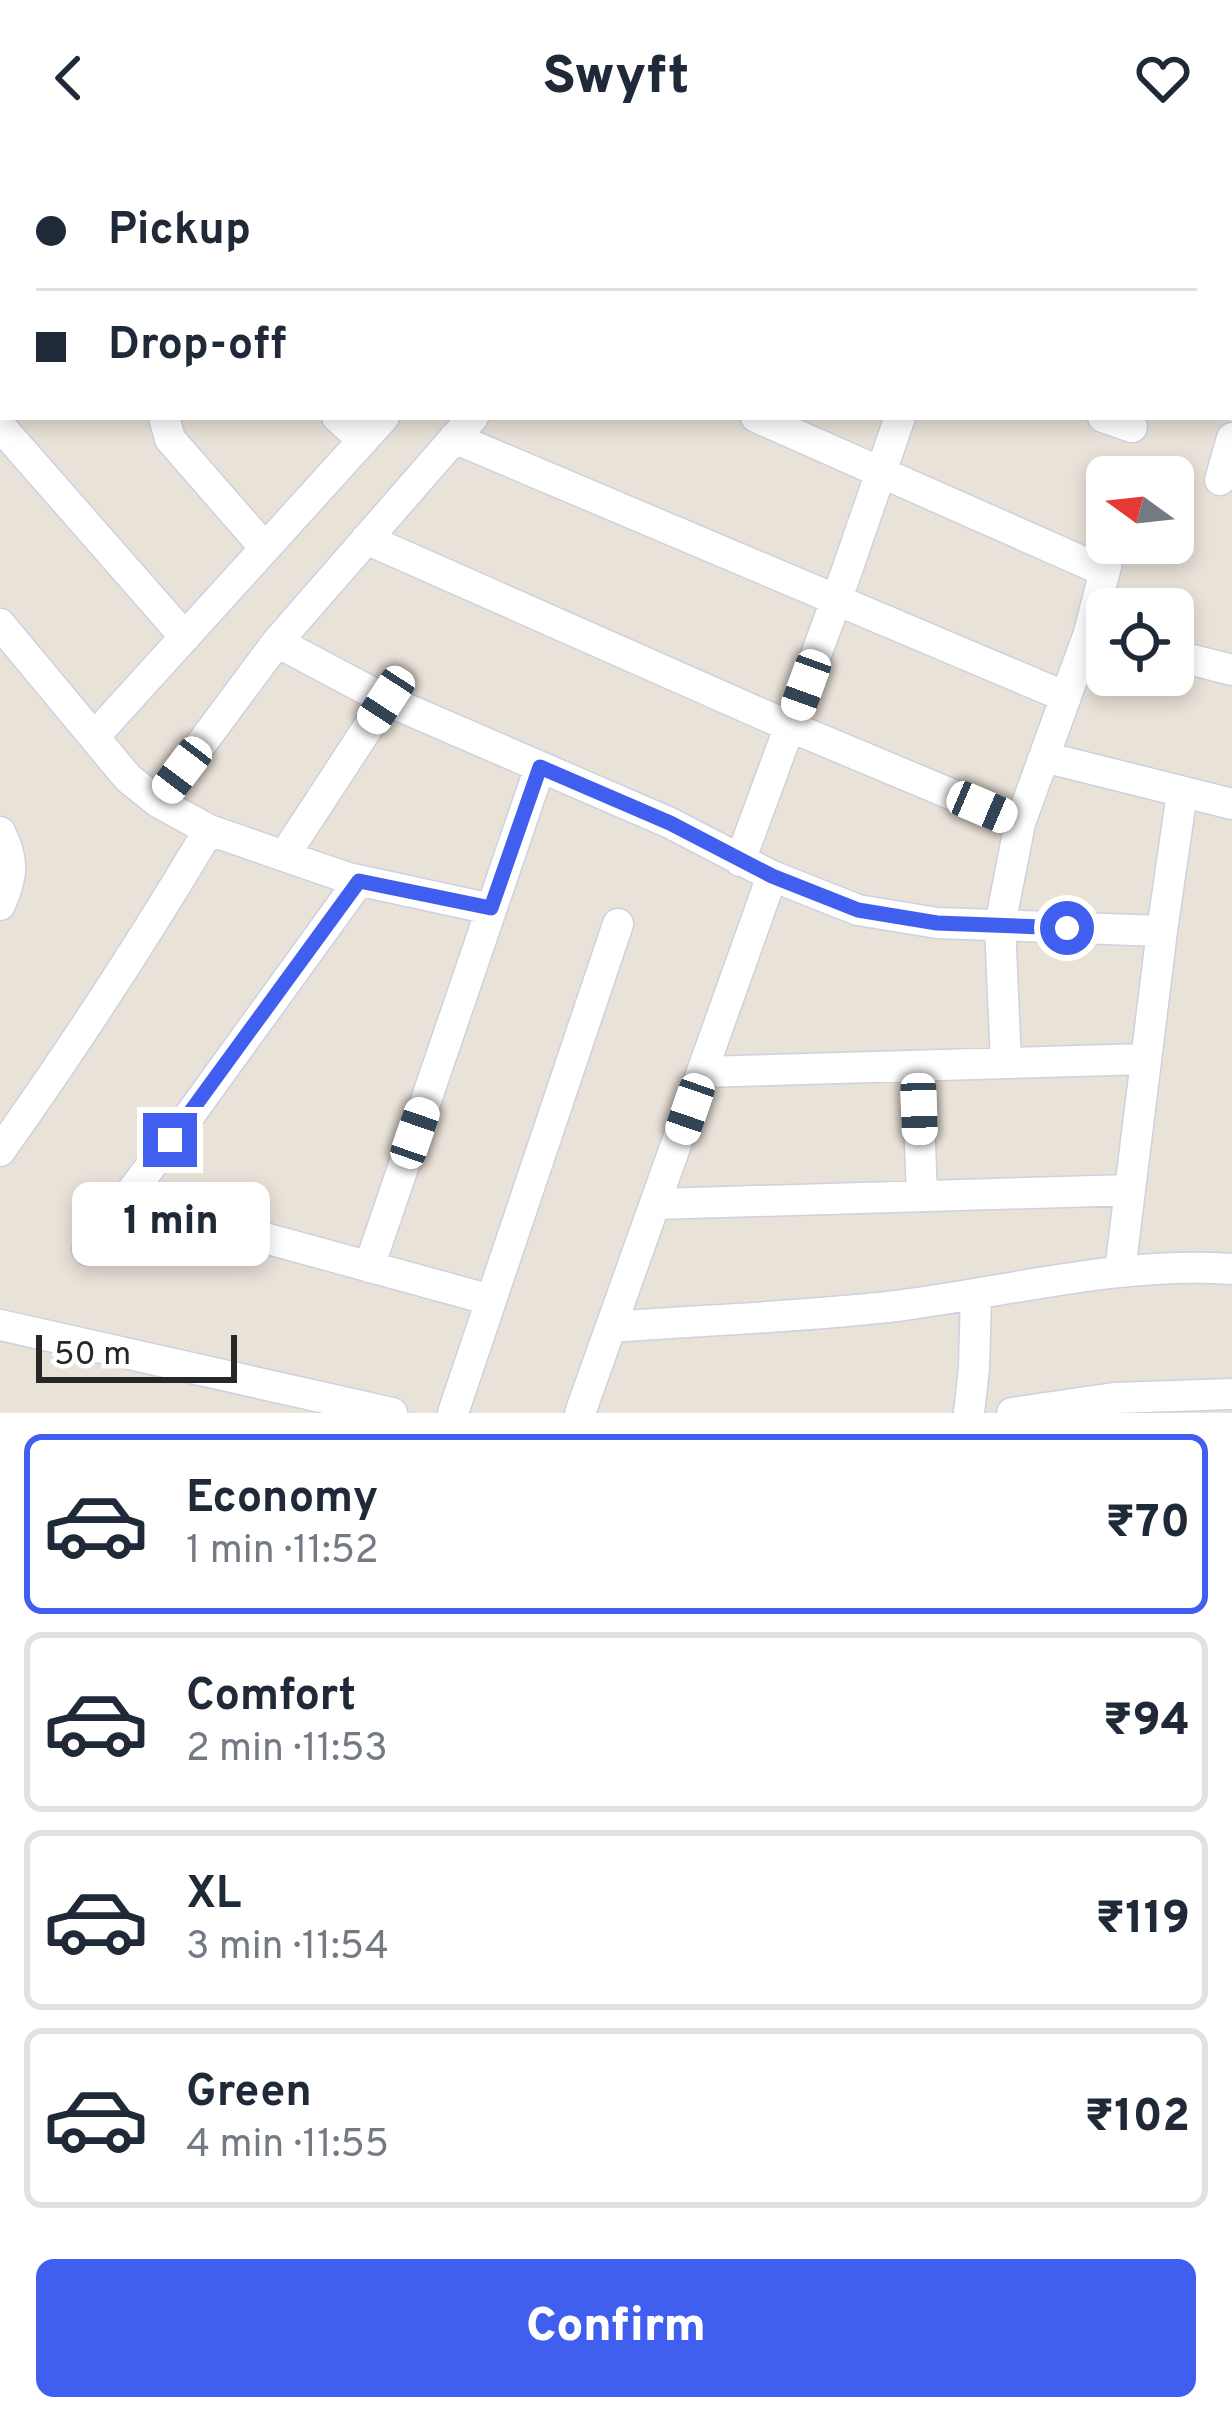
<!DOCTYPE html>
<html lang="en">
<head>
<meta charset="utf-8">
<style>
	:root { --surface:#fff; --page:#f2f2f3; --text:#1f2937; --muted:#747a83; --line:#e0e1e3; --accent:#415fee }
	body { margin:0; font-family:Overpass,sans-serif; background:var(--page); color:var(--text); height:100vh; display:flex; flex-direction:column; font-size:45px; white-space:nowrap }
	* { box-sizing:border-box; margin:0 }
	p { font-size:39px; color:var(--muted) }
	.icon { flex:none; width:66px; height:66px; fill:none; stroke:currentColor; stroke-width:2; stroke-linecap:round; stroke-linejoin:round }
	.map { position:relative; height:1257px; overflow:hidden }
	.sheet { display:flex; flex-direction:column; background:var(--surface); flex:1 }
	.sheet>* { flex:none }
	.top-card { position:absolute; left:0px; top:0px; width:1233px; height:264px; box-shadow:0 6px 18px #0003; display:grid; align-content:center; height:264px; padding:0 36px; background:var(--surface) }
	.needle { width:78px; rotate:285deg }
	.fabs { position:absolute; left:1086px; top:300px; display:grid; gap:24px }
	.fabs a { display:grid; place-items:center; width:108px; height:108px; border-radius:18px; background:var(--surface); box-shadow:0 6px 18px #0003; font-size:60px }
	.scale { position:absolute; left:36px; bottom:30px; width:201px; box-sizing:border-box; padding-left:12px; border:6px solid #272727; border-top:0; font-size:33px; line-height:42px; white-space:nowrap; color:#272727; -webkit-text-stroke:9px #fff; paint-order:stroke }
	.end { position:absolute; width:54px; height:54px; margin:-27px; border:15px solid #415fee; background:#fff; box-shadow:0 0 0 6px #fff }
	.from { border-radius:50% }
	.bubble { position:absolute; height:84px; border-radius:18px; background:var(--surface); box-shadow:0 6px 18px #0003; font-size:39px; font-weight:800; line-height:84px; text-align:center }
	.car { position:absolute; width:36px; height:72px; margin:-36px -18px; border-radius:15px; box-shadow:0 0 9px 3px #0007; background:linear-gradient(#fff 24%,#345 0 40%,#fff 0 76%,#345 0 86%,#fff 0) }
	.top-card b { display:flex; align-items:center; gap:42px; height:114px; font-size:45px }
	.top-card b+b { border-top:3px solid var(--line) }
	.top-card i { width:30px; height:30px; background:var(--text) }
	ul { padding:21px 0 0; list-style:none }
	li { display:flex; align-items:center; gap:36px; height:180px; margin:0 24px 18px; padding:0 12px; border:6px solid var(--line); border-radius:18px }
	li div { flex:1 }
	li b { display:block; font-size:45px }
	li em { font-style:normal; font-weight:800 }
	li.current { border-color:var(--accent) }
	li>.icon { width:108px; height:108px; stroke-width:1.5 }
	.button { display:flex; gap:24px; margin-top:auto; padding:24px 36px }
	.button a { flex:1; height:138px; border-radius:18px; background:var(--accent); color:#fff; font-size:48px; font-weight:800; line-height:138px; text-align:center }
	header { display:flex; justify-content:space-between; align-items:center; height:156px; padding:0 36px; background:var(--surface); font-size:54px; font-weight:800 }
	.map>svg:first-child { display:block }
</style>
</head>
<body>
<header><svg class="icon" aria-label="back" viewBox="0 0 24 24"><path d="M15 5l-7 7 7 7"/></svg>Swyft<svg class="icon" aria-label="heart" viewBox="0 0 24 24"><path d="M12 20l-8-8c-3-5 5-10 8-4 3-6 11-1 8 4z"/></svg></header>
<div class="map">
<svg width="1232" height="1257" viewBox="0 0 1232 1257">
	<rect width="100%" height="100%" fill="#e9e2d9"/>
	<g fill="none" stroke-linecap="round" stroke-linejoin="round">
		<defs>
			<path id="minor" d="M125,0L128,3
				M431,0L434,3
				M804,0L813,3
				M1132,0L1138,3
				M242,3L245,0
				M382,3L385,0
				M600,3L602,0
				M702,3L705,0
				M890,3L892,0
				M1230,47L1232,48
				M0,54L3,57
				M1230,168L1232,164
				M164,261L170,283L265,392
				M337,261L363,284
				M756,261L1104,415
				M1103,261L1132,271
				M0,270L185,481
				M454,282L1066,541
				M1220,324L1232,282
				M366,383L791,571L1020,667
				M0,468L128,622L158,646L209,674L348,722L491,753
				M277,486L386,544L670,667L772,720L858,754L937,767L1162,775
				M1173,499L1232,514
				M94,581L384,261
				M1044,601L1232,648
				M158,646L277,486L473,261
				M0,676C14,703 13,721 0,749
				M284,700L386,544
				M740,705L845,420L900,261
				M1006,907L1000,769L1020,667L1089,477L1112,387
				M917,910L922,1040
				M703,916L1146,903
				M0,995C74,891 144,783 209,674
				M128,1041L181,1059L491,1144
				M657,1048L1130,1034
				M87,1094L192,956L359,725
				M369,1111L540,611
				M1120,1115L1162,775L1182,637
				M0,1169L392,1257
				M612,1171C706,1164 802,1161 896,1150C1007,1136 1119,1105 1232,1113
				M453,1257L618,768
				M580,1257L772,720
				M969,1257L974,1212L976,1138
				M1012,1257L1114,1242L1232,1238"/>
		</defs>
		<!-- minor casing -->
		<use href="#minor" stroke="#ced1df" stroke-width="33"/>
		<!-- minor -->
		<use href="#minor" stroke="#fff" stroke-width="30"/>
	</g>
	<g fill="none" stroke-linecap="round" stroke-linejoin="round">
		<!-- route -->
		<path stroke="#415fee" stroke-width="15" d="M170,984L359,725L491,752L540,611L670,667L772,720L858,754L937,767L1067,772"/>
	</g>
</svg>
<div class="fabs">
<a><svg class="needle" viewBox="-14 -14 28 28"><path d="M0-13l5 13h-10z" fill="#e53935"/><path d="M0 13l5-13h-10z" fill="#747a83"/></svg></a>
<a><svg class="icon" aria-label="locate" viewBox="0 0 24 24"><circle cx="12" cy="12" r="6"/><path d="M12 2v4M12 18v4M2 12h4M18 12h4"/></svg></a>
</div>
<div class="scale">50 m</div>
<i class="end from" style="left:1067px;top:772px"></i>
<i class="end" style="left:170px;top:984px"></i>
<div class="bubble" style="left:72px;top:1026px;width:198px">1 min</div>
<i class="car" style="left:806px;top:529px;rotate:200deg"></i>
<i class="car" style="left:386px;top:544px;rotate:213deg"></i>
<i class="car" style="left:182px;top:614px;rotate:217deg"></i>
<i class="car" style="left:982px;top:651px;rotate:113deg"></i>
<i class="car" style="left:690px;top:953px;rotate:199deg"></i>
<i class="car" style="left:919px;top:953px;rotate:178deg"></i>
<i class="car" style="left:415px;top:977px;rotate:19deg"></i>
<div class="top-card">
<b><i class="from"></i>Pickup</b>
<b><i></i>Drop-off</b>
</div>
</div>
<section class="sheet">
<ul>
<li class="current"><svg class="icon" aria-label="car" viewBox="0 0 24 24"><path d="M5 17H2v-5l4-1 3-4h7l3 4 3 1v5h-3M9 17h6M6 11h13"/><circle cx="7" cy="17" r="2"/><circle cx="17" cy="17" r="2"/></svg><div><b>Economy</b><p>1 min · 11:52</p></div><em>₹70</em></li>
<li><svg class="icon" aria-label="car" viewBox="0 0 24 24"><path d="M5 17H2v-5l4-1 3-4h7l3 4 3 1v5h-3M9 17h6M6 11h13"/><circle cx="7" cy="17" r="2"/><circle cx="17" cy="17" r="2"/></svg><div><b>Comfort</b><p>2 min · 11:53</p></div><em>₹94</em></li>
<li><svg class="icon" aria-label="car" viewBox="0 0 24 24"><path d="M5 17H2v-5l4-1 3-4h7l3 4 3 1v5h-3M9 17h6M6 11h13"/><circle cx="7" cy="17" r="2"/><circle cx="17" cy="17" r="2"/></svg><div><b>XL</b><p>3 min · 11:54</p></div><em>₹119</em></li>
<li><svg class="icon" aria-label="car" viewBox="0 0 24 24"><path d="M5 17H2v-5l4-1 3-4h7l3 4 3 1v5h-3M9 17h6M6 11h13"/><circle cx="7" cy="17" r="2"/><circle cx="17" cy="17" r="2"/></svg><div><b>Green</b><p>4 min · 11:55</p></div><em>₹102</em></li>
</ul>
<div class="button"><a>Confirm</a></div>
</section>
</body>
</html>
